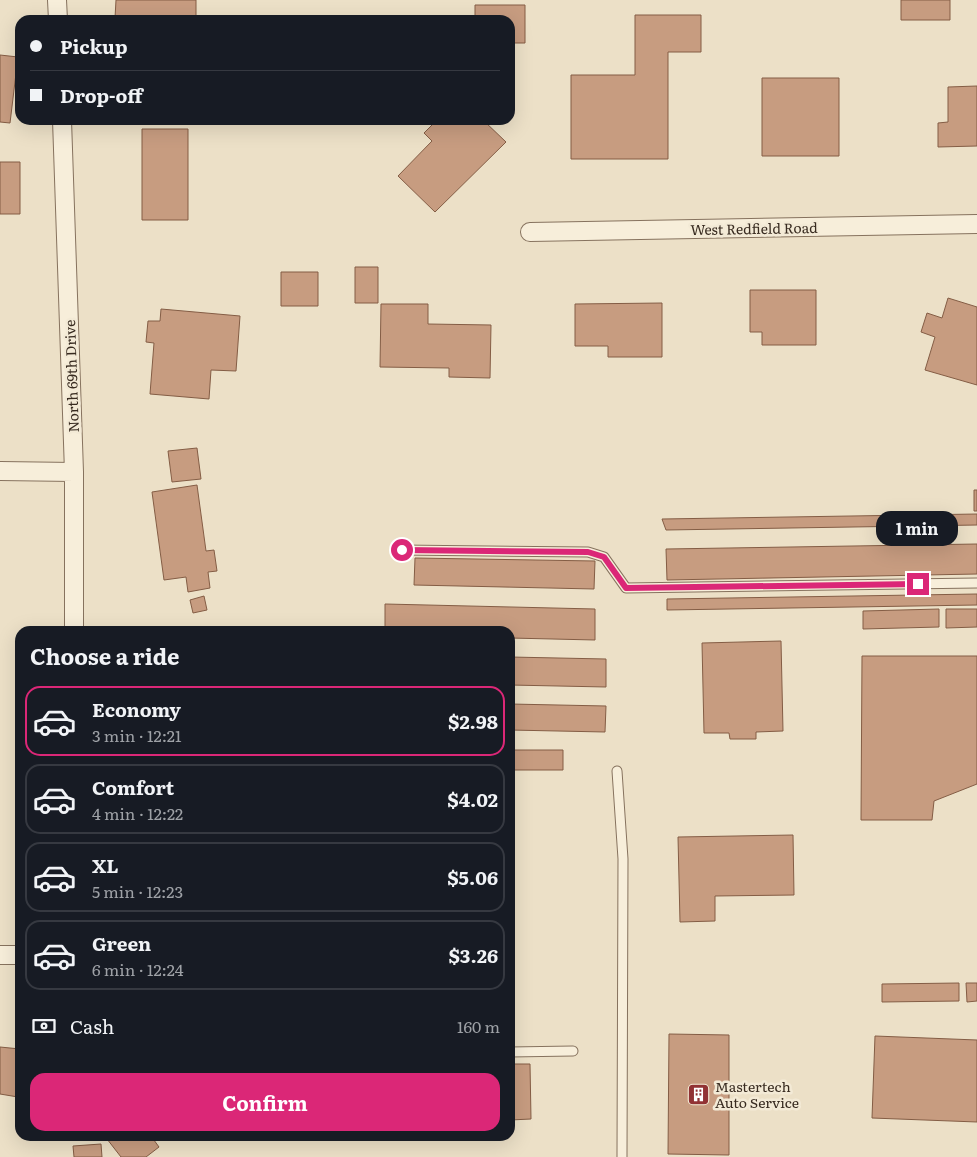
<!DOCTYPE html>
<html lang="en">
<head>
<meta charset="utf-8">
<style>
	:root { --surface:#171b24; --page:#242831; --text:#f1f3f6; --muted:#9ea1a6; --line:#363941; --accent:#db2777 }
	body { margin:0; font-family:Literata,serif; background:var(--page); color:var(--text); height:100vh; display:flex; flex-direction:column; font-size:19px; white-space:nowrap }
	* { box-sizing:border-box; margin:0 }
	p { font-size:16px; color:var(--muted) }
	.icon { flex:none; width:28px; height:28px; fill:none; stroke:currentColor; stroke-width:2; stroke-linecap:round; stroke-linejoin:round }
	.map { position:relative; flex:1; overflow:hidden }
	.details { position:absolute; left:15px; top:626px; width:500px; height:515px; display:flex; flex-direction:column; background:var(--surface); border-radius:15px; box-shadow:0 5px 20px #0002 }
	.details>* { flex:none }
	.top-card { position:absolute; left:15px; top:15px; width:500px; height:110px; border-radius:15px; box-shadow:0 5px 20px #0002; display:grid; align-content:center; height:110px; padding:0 15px; background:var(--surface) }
	.end { position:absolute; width:22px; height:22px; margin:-11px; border:6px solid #db2777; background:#fff; box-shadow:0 0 0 2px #fff }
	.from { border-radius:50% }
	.bubble { position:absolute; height:35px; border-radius:15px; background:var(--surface); box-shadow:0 5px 20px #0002; font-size:16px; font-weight:700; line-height:35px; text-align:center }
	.top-card b { display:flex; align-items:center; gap:18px; height:48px; font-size:19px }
	.top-card b+b { border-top:1px solid var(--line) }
	.top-card i { width:12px; height:12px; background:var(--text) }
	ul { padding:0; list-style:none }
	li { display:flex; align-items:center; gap:15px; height:70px; margin:0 10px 8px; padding:0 5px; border:2px solid var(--line); border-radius:15px }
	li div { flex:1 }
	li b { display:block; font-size:19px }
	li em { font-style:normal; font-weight:700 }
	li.on { border-color:var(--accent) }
	li>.icon { width:45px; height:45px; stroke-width:1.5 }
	h2 { padding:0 15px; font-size:22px; line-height:60px }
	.pay { display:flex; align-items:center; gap:12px; height:55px; padding:0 15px; font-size:19px }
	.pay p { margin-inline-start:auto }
	.cta { display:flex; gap:10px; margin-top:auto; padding:10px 15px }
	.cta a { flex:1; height:58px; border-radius:15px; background:var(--accent); color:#fff; font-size:20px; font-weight:700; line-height:58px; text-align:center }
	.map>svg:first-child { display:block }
</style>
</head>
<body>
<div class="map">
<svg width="977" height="1157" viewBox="0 0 977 1157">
	<rect width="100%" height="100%" fill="#ece0c7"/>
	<!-- building -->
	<path fill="#c79c80" stroke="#845d45" d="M116,0H196V20L115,18Z
		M901,0H950V20H901Z
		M475,5H525V43H510V20H475Z
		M635,15H701V52H668V159H571V75H635Z
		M0,55L18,57L10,123L0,122Z
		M762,78H839V156H762Z
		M977,86V146L938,147V123L948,122V87Z
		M437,120H483L506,142L435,212L398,176L432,141L424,133Z
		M142,129H188V220H142Z
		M0,162H20V214H0Z
		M355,267H378V303H355Z
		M281,272H318V306H281Z
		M750,290H816V345H762V332H750Z
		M948,298L977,307V385L925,370L935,337L921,332L927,313L942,318Z
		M662,303V357H608V346H575V304Z
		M381,304H428V324L491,325L490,378L449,377V368L380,367Z
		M161,309L240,316L236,371L211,370L209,399L150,394L154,343L146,342L148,321H160Z
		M197,448L201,479L172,482L168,451Z
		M197,485L206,551L214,550L217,571L208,572L210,588L188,592L186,577L164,580L152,492Z
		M974,490H977V511H974Z
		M977,514V525L666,530L662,519Z
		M977,544V574L667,580L666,549Z
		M415,558L595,561L594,589L414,585Z
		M977,594V605L667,610V599Z
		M204,596L207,610L193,613L190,600Z
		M385,604L595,609V640L510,638V631H385Z
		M939,609V627L863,629V611Z
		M946,609H977V627L946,628Z
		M781,641L783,731L756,732V739H730L729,733H704L702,643Z
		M862,656H977V784L934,801L932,820H861Z
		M510,657L606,659V687L510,685Z
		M510,704L606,706L605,732L510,730Z
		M510,750H563V770H510Z
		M793,835L794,895L715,896V921L680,922L678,837Z
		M959,983V1001L882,1002V984Z
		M966,983H977V1001L967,1002Z
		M669,1034L729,1035V1155L668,1154Z
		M875,1036L977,1040V1122L872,1118Z
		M0,1047L20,1049L18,1097L0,1094Z
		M510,1064H530L531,1119L510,1120Z
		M111,1136H151L159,1147L146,1157H121L107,1139Z
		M470,1136H495V1138L470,1139Z
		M101,1144L102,1157H74L73,1146Z"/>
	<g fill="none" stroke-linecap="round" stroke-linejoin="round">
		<defs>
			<path id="service" d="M401,550L588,552L604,557L626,588L977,583
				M617,771L623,859L622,1157
				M510,1052L573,1051"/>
			<path id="minor" d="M57,0L58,20
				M62,120L74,472V631
				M530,232L977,224
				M0,471L74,472
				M0,955H20"/>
		</defs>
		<!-- service casing -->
		<use href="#service" stroke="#86725e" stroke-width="11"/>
		<!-- minor casing -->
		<use href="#minor" stroke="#86725e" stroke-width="20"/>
		<!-- service -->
		<use href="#service" stroke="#f7eeda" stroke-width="9"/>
		<!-- minor -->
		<use href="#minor" stroke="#f7eeda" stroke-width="18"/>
	</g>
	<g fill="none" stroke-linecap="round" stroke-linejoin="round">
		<!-- route -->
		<path stroke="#db2777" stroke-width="6" d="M402,550L588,552L604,557L626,588L918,584"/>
	</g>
	<!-- icons -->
	<defs>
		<symbol id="building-square" viewBox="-11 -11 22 22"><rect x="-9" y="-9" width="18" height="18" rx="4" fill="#913234" stroke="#f3ead6"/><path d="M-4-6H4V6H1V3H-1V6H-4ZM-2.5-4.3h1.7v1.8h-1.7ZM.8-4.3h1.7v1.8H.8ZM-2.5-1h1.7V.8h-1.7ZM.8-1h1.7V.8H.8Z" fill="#fff"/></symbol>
	</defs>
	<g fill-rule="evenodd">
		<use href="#building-square" x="686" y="1082" width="25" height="25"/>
	</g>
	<g text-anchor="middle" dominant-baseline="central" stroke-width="5" stroke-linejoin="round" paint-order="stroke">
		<!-- street labels -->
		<g font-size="14" fill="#382b20" stroke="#f3ead6">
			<text transform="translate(754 228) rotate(-1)">West Redfield Road</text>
			<text transform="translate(71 376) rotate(-92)">North 69th Drive</text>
		</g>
		<!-- poi labels -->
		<g font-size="14" fill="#382b20" stroke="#f3ead6" text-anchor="start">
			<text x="715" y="1086">Mastertech<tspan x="715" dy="16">Auto Service</tspan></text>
		</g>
	</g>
</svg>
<i class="end from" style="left:402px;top:550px"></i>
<i class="end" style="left:918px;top:584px"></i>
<div class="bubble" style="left:876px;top:511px;width:82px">1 min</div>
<div class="top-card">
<b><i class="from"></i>Pickup</b>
<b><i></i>Drop-off</b>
</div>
<section class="details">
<h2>Choose a ride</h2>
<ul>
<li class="on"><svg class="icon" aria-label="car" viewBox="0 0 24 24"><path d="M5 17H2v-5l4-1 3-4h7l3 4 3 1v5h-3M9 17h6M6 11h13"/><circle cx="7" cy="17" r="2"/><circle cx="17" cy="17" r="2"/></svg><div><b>Economy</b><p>3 min · 12:21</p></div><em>$2.98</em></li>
<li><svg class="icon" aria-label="car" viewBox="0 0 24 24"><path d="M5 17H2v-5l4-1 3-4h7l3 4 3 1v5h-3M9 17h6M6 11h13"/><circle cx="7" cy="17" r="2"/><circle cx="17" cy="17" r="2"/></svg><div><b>Comfort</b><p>4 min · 12:22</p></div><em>$4.02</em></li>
<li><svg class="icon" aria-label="car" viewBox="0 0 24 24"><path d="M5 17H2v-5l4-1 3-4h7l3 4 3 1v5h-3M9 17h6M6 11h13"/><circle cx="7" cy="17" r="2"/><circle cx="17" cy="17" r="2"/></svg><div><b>XL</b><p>5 min · 12:23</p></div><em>$5.06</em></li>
<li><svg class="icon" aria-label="car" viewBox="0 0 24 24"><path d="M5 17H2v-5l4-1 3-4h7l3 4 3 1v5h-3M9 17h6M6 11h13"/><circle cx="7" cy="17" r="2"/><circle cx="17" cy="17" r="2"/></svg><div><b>Green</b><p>6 min · 12:24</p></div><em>$3.26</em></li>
</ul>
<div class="pay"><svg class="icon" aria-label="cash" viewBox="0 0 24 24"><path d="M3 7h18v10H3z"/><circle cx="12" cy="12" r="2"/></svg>Cash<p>160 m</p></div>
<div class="cta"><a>Confirm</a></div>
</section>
</div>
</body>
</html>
